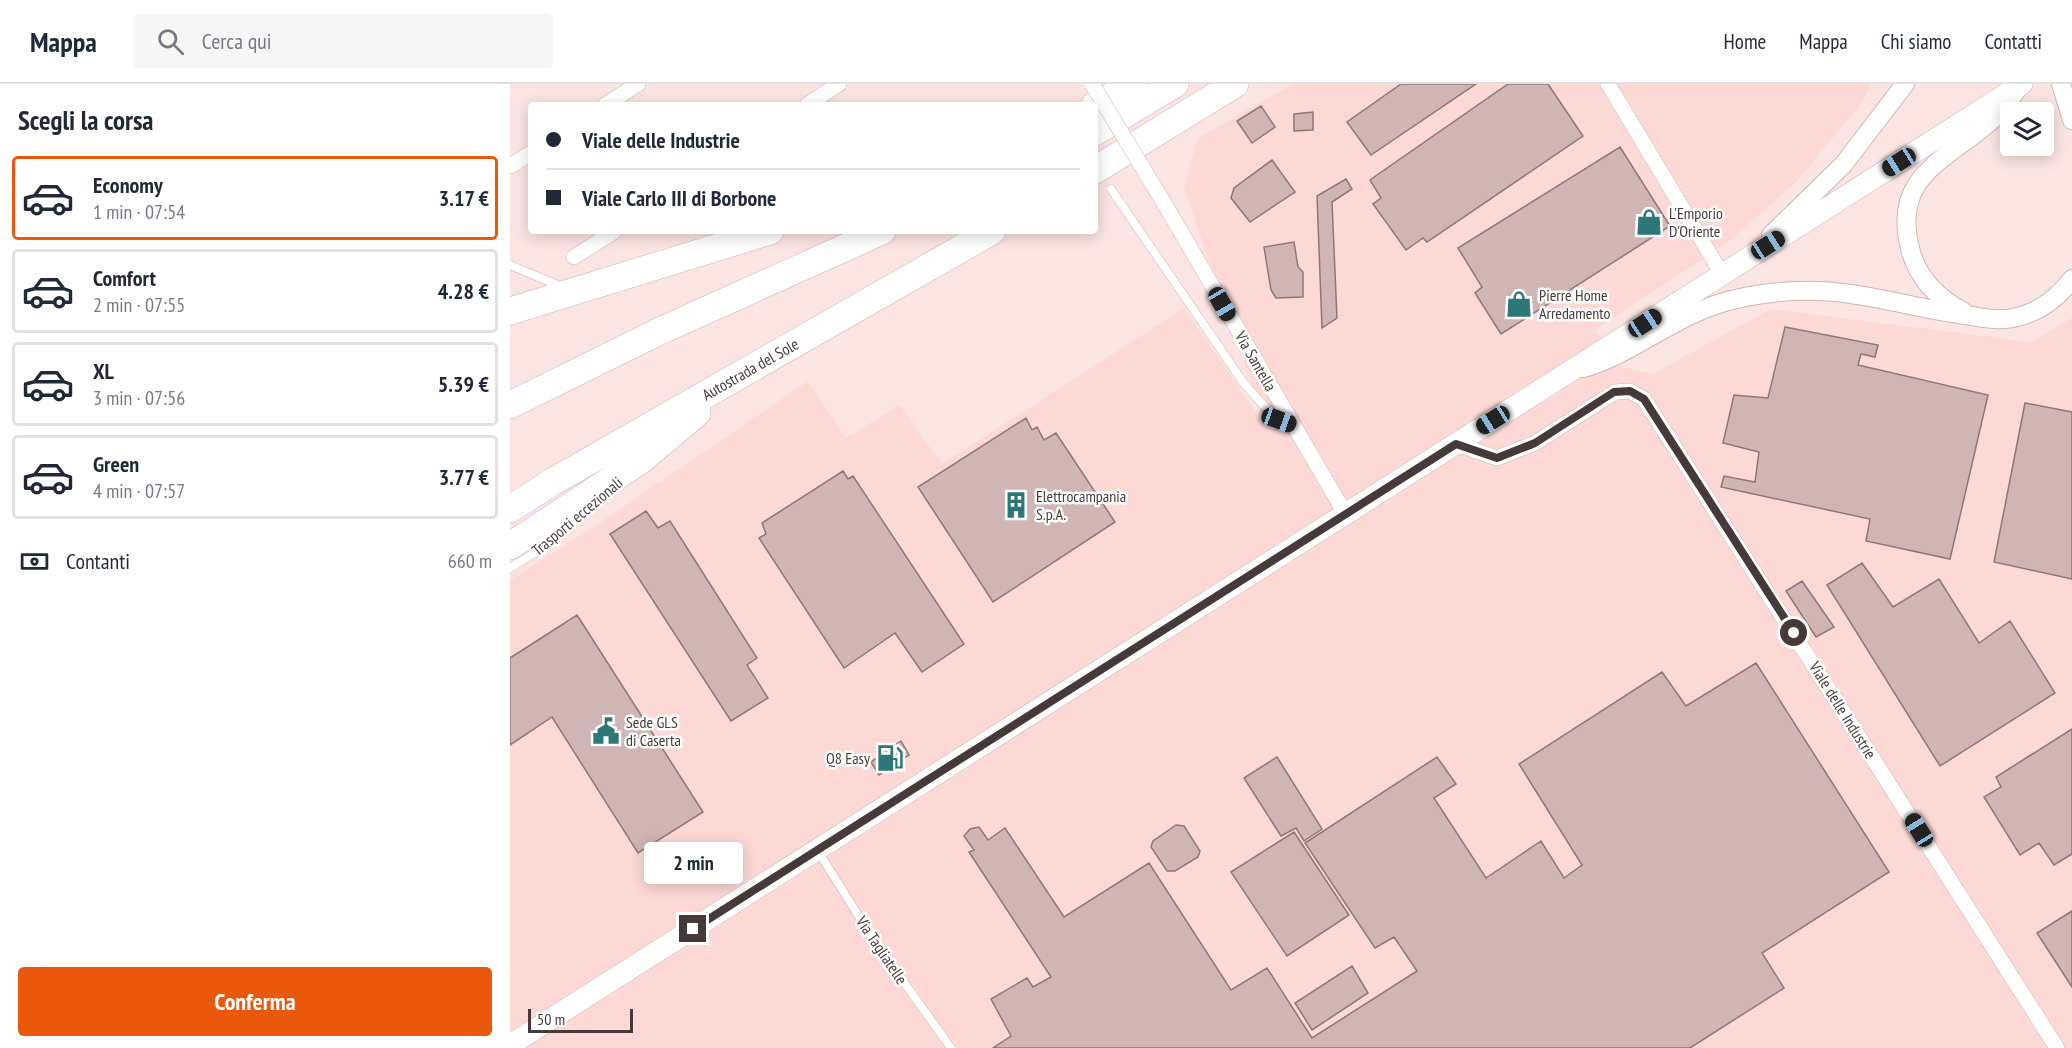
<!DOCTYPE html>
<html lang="it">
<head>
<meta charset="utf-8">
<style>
	:root { --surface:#fff; --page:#f6f6f7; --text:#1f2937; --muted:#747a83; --line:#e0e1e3; --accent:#ea580c }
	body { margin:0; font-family:"PT Sans Narrow",sans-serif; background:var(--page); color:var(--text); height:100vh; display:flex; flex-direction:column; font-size:22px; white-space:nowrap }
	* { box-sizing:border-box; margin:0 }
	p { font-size:20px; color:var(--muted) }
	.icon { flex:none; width:33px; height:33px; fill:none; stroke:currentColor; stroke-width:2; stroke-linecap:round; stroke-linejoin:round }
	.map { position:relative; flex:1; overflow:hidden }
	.sheet { display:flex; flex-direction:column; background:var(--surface); width:510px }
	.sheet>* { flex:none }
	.banner { position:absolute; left:18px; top:18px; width:570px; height:132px; border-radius:6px; box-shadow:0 3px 15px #0003; display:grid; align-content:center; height:132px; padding:0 18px; background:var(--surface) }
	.fabs { position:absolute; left:1490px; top:18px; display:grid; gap:12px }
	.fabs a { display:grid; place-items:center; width:54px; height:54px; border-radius:6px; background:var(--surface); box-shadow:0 3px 15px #0003; font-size:30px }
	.scale { position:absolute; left:18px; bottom:15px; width:105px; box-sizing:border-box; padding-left:6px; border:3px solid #453a39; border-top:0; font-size:16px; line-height:21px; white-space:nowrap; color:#453a39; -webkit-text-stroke:4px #fff; paint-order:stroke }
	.end { position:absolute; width:27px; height:27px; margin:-14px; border:8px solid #453a39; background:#fff; box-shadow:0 0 0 3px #fff }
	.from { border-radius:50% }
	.bubble { position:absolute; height:42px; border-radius:6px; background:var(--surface); box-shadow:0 3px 15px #0003; font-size:20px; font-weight:600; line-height:42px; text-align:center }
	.car { position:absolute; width:18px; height:36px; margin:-18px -9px; border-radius:8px; box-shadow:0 0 4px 2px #0007; background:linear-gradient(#222 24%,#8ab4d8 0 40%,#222 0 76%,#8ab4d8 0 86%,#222 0) }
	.banner b { display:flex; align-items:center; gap:21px; height:57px; font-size:22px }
	.banner b+b { border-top:2px solid var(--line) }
	.banner i { width:15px; height:15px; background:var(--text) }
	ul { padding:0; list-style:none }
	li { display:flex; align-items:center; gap:18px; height:84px; margin:0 12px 9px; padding:0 6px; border:3px solid var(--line); border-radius:6px }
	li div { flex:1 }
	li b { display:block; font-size:22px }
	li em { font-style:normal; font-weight:600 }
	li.on { border-color:var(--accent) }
	li>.icon { width:54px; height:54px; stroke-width:1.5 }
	h2 { padding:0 18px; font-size:27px; line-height:72px }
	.pay { display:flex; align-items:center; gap:15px; height:66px; padding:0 18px; font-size:22px }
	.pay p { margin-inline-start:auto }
	.button { display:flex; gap:12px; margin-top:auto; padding:12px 18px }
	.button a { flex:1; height:69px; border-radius:6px; background:var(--accent); color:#fff; font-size:24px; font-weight:600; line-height:69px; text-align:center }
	header { display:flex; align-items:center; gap:36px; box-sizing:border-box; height:84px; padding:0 30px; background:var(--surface); border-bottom:2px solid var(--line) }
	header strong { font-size:28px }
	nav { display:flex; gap:33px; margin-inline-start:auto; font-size:21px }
	.search { width:420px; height:54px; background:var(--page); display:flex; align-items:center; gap:15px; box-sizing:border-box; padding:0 21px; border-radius:6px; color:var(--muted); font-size:22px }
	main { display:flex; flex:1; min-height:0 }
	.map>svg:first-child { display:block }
</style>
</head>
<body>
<header>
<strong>Mappa</strong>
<div class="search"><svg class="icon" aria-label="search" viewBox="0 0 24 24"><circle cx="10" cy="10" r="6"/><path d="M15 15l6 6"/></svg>Cerca qui</div>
<nav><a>Home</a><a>Mappa</a><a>Chi siamo</a><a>Contatti</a></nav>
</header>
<main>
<section class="sheet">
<h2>Scegli la corsa</h2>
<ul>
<li class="on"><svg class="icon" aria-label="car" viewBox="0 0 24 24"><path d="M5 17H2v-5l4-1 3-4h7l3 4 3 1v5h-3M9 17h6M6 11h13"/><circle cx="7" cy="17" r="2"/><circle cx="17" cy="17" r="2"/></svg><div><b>Economy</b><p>1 min · 07:54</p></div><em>3.17 €</em></li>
<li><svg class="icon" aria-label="car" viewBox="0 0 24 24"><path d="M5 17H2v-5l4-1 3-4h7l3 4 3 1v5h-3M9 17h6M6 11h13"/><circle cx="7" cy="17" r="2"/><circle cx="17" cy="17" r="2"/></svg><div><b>Comfort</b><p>2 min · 07:55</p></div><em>4.28 €</em></li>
<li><svg class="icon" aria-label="car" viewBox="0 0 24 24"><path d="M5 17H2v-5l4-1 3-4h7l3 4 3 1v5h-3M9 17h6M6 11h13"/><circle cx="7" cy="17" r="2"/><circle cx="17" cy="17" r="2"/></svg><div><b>XL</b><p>3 min · 07:56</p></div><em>5.39 €</em></li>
<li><svg class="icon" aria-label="car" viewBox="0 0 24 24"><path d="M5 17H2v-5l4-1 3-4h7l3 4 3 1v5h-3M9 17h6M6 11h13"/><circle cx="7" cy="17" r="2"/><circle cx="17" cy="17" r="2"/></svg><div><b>Green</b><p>4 min · 07:57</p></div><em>3.77 €</em></li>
</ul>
<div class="pay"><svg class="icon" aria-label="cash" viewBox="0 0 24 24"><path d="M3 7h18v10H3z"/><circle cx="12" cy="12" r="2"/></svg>Contanti<p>660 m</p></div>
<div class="button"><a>Conferma</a></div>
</section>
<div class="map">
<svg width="1562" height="964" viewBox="0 0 1562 964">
	<rect width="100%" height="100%" fill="#fbe5e3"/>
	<!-- built -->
	<path fill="#fdd9d6" d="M782,0H1361L1352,19L1287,97L1217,159L1086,245L1111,283L1143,290L1261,225L1521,258L1562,234V964H0V496L91,438L298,297L336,354L389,321L432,380L674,224L757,344L674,104L687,55Z"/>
	<!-- building -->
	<path fill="#cfb5b3" stroke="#907776" stroke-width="1.5" d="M891,0H966L861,71L837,38Z
		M998,0H1038L1073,52L917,158L913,154L896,166L863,120L871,114L860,96Z
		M751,22L765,43L742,59L727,37Z
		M803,28V46L784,47V30Z
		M1110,63L1160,142L991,250L965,209L972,203L948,164Z
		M762,76L785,108L740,138L721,114L724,104Z
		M836,95L842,105L822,118L827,234L812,244L807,112Z
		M784,158L788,183L793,188V213L766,214L761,206L754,163Z
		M1275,243L1368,261L1365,273L1351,270L1348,281L1478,311L1440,475L1356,457L1360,435L1211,403L1214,392L1245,398L1249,368L1213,359L1224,311L1258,314Z
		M1515,319L1562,328V495L1484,478Z
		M516,334L522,346L527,343L534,356L546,349L605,438L483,518L408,403Z
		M333,387L338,395L343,392L454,560L412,588L385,549L334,584L249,454L256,450L252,439Z
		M136,427L148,444L160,437L247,574L237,581L258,614L221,637L100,450Z
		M1352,479L1383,523L1429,495L1469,559L1500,537L1545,609L1430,682L1317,501Z
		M1292,497L1324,543L1306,553L1276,507Z
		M67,531L193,728L128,769L42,633L0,661V574Z
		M1246,579L1379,788L1252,869L1274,904L1180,964H483L501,952L481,915L517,894L523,903L541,893L459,768L464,766L454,752L460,745L469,743L478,756L495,744L554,833L639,779L721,906L757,884L802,954L907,887L884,853L865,864L795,759L927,673L946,700L924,714L976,794L1031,757L1054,794L1072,781L1009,680L1152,588L1176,622Z
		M1562,645V770L1544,781L1529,759L1510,771L1474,713L1491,703L1486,693Z
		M391,657L399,671L369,691L361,678L372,670L369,664L375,660L379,665Z
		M767,673L812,745L794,757L786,744L771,752L734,694Z
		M666,741L674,742L690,767L688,773L665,787H657L641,763L643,757Z
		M784,748L839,831L777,872L721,788Z
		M1562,827V903L1527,849Z
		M842,882L858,909L802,946L785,919Z"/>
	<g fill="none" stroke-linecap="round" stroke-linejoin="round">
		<defs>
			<path id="service" d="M601,105L733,298C747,314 760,332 781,340
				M0,181L52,203
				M0,484L34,463L78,426
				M308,767L363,855L441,964"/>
			<path id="minor" d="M1098,0L1212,190
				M95,21L128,0
				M297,21L329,0
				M0,82L21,69
				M654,119L836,431
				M64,173L105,147
				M946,360L987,374L1025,359L1105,308L1120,307L1134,315L1547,964"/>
			<path id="tertiary" d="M1551,0L1562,36
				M1261,151L1333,81L1395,0
				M1454,228C1429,215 1409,196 1401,168C1379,91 1438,76 1483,35C1492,27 1499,17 1506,7
				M1074,284C1117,271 1151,243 1192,226C1227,211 1271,206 1309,207C1360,209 1411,226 1462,232C1475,234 1489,237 1503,234C1528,229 1547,215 1562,195"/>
			<path id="secondary" d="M0,961L1512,0"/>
			<g id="motorway">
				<path d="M585,21L624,0"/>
				<path d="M585,48L665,0"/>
				<path d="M585,86L725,0"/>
				<path d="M0,227L260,147"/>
				<path d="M0,321L150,247L372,147"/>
				<path id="s1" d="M0,425L44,397L482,147"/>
				<path d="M0,462L131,376L187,329"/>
			</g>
		</defs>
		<!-- service casing -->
		<use href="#service" stroke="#d0b5b4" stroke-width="9"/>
		<!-- minor casing -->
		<use href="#minor" stroke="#d0b5b4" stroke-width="16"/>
		<!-- tertiary casing -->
		<use href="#tertiary" stroke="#d0b5b4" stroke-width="20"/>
		<!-- secondary casing -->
		<use href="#secondary" stroke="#d0b5b4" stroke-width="22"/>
		<!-- motorway casing -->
		<use href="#motorway" stroke="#d0b5b4" stroke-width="28"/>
		<!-- service -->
		<use href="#service" stroke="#fff" stroke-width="8"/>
		<!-- minor -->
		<use href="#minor" stroke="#fff" stroke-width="15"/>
		<!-- tertiary -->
		<use href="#tertiary" stroke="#fff" stroke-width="18"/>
		<!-- secondary -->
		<use href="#secondary" stroke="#fff" stroke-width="21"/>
		<!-- motorway -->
		<use href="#motorway" stroke="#fff" stroke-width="27"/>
		<defs>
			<path id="minor-bridge" d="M582,0L654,119"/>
		</defs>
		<!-- minor-bridge casing -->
		<use href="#minor-bridge" stroke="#d0b5b4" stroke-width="16" stroke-linecap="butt"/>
		<!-- minor-bridge -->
		<use href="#minor-bridge" stroke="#fff" stroke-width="15"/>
	</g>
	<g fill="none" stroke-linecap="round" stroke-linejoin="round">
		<!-- route -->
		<path stroke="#453a39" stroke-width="8" d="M183,845L946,360L987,374L1025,359L1104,308L1120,307L1134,315L1284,549"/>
	</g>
	<!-- icons -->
	<defs>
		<symbol id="shop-bare" viewBox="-9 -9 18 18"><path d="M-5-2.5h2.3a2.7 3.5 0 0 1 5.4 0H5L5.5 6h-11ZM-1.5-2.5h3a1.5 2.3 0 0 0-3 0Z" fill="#2d7777" stroke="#fff" stroke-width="2.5" paint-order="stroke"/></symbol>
		<symbol id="building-bare" viewBox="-9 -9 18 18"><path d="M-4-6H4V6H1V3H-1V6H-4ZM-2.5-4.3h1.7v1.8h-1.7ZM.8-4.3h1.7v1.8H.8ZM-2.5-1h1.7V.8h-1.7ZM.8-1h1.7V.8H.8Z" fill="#2d7777" stroke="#fff" stroke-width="2.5" paint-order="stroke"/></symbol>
		<symbol id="civic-bare" viewBox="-9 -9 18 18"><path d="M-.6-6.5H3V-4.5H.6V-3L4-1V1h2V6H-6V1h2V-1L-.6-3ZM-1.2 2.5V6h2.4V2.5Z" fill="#2d7777" stroke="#fff" stroke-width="2.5" paint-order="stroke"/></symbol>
		<symbol id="fuel-bare" viewBox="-9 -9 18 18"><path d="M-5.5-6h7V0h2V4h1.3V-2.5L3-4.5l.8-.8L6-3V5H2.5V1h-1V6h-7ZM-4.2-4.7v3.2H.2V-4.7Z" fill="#2d7777" stroke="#fff" stroke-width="2.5" paint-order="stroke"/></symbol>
	</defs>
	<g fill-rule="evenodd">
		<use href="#shop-bare" x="1120" y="119" width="38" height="38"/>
		<use href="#shop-bare" x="990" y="201" width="38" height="38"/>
		<use href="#building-bare" x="487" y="402" width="38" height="38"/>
		<use href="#civic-bare" x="77" y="628" width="38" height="38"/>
		<use href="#fuel-bare" x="361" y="655" width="38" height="38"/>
	</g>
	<g text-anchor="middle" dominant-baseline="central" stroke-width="5" stroke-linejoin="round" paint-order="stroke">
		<!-- poi labels -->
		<g font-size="16" fill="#453a39" stroke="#fff" text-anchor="start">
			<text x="1159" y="129">L'Emporio<tspan x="1159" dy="18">D'Oriente</tspan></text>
			<text x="1029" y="211">Pierre Home<tspan x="1029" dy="18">Arredamento</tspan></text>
			<text x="526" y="412">Elettrocampania<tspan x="526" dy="18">S.p.A.</tspan></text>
			<text x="116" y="638">Sede GLS<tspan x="116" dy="18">di Caserta</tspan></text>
			<text x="360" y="674" text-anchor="end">Q8 Easy</text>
		</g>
		<!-- street labels -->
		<g font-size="16" fill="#453a39" stroke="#fff">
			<text transform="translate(746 277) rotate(60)">Via Santella</text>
			<text stroke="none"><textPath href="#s1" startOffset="278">Autostrada del Sole</textPath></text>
			<text transform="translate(67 432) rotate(-40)">Trasporti eccezionali</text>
			<text transform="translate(1333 626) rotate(58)">Viale delle Industrie</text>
			<text transform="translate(372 866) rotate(56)">Via Tagliatelle</text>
		</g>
	</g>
</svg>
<div class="fabs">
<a><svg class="icon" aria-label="layers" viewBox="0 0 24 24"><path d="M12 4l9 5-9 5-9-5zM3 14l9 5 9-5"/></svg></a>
</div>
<div class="scale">50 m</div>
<i class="end from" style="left:1284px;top:549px"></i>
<i class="end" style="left:183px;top:845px"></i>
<div class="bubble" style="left:134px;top:758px;width:99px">2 min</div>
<i class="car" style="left:1389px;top:78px;rotate:238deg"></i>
<i class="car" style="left:1258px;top:161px;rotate:58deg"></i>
<i class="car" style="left:712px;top:220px;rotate:150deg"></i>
<i class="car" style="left:1135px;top:239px;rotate:57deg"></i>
<i class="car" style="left:769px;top:336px;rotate:110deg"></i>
<i class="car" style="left:983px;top:336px;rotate:238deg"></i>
<i class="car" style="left:1409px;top:746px;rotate:328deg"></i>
<div class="banner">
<b><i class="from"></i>Viale delle Industrie</b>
<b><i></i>Viale Carlo III di Borbone</b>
</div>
</div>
</main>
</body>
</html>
